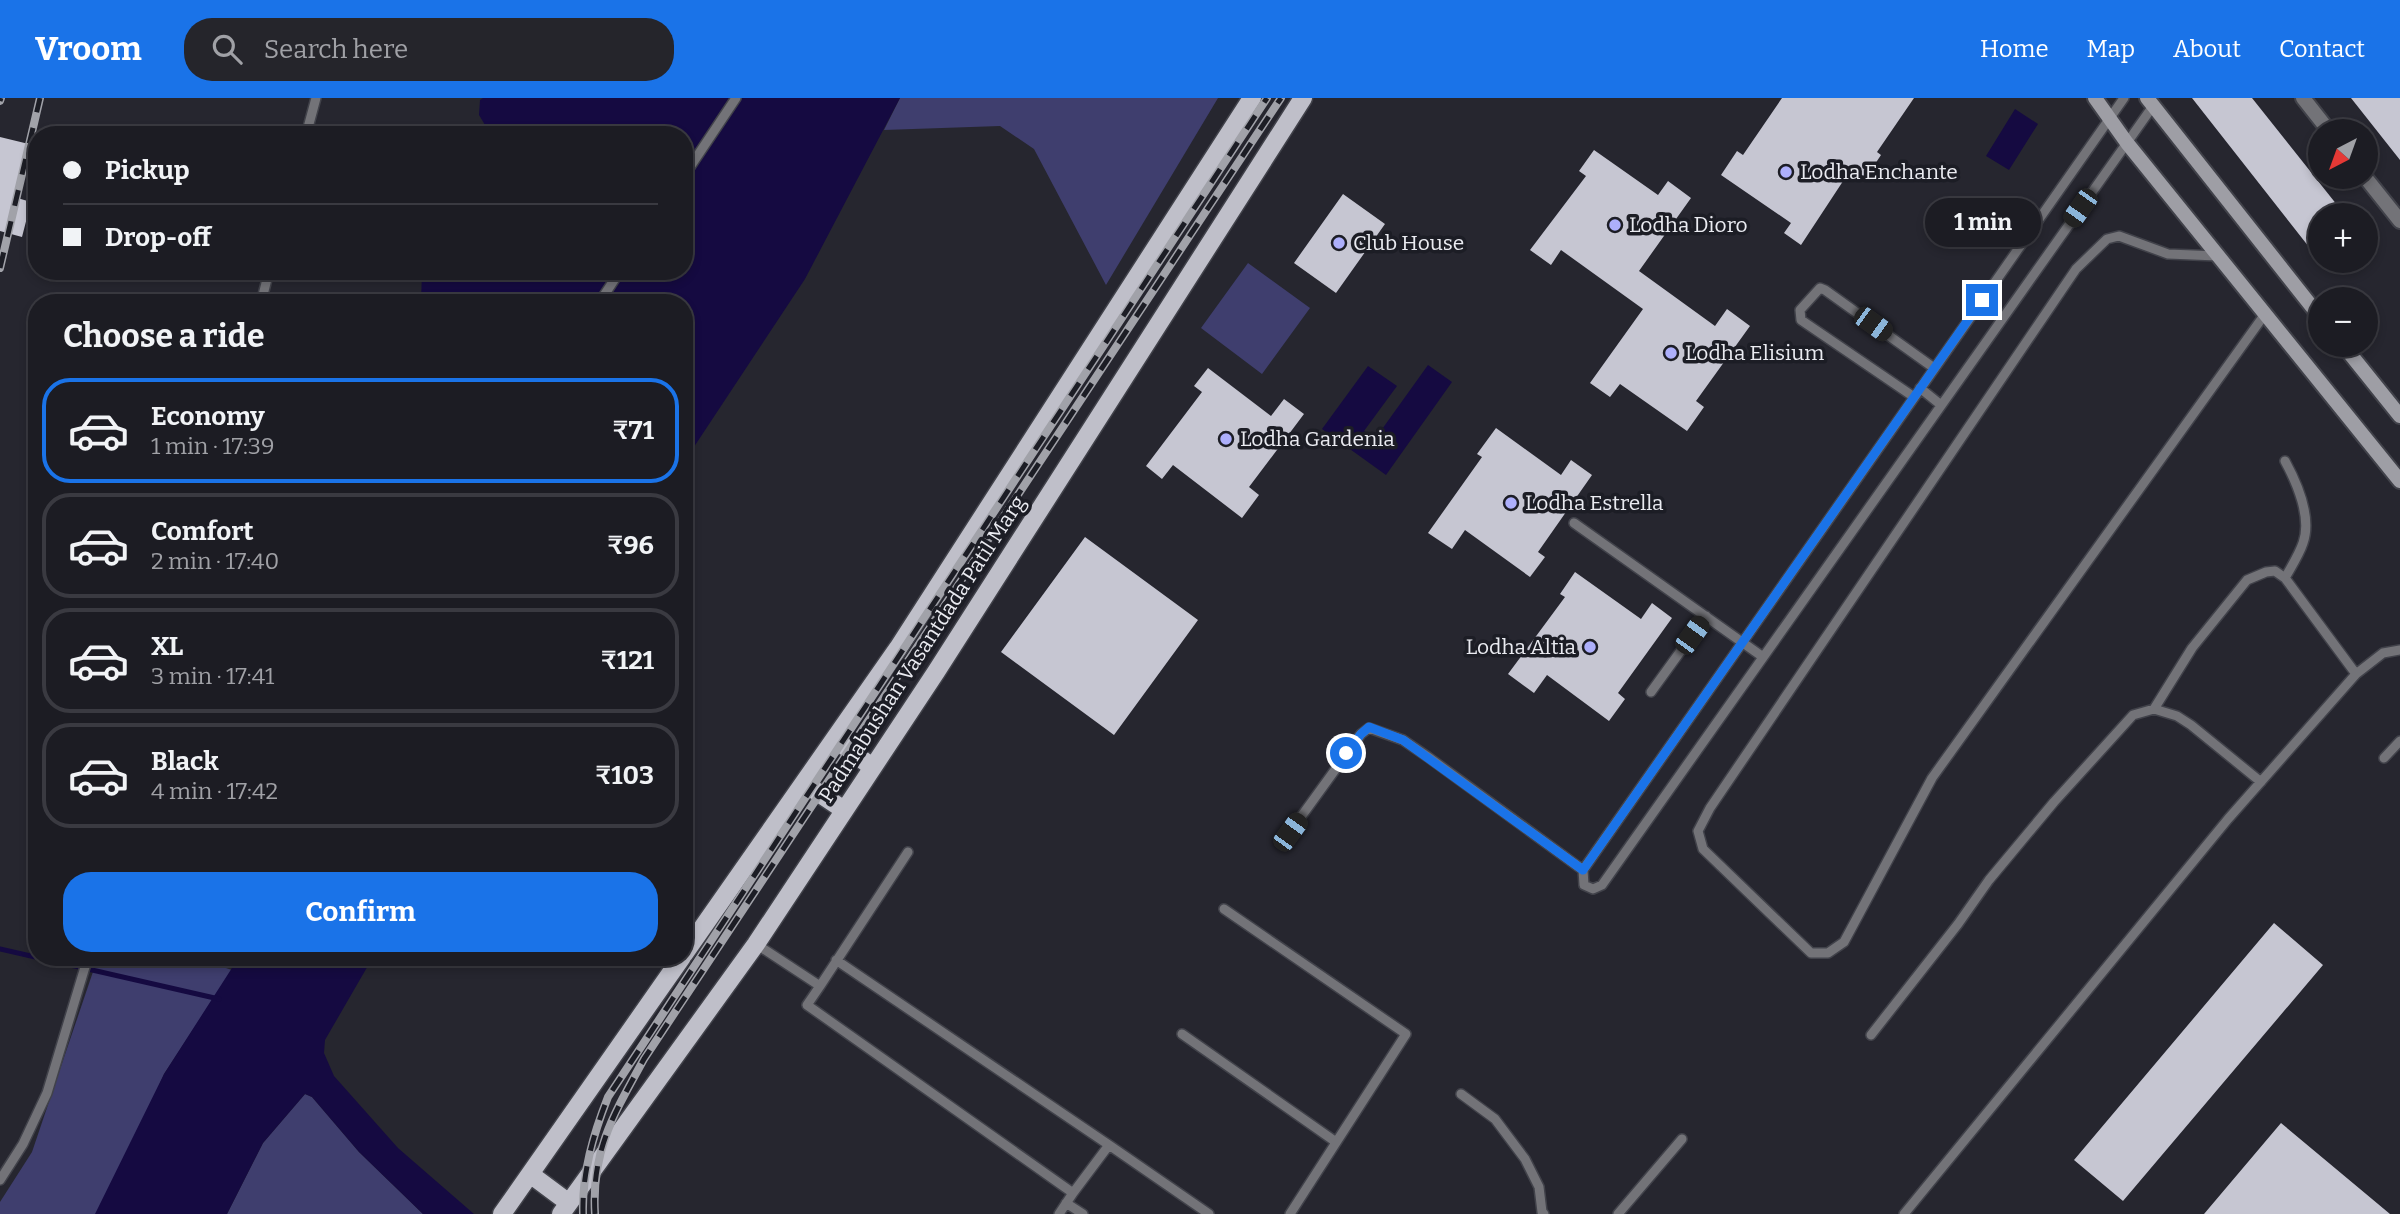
<!DOCTYPE html>
<html lang="en">
<head>
<meta charset="utf-8">
<style>
	:root { --surface:#1c1c23; --page:#25252b; --text:#f1f3f6; --muted:#a0a1a6; --line:#3a3a41; --accent:#1a73e8 }
	body { margin:0; font-family:Bitter,serif; background:var(--page); color:var(--text); height:100vh; display:flex; flex-direction:column; font-size:26px; white-space:nowrap }
	* { box-sizing:border-box; margin:0 }
	p { font-size:23px; color:var(--muted) }
	.icon { flex:none; width:38px; height:38px; fill:none; stroke:currentColor; stroke-width:2; stroke-linecap:round; stroke-linejoin:round }
	.map { position:relative; flex:1; overflow:hidden }
	.sheet { position:absolute; left:28px; top:196px; width:665px; height:672px; display:flex; flex-direction:column; background:var(--surface); border-radius:28px; box-shadow:0 4px 10px #0003,0 0 0 2px var(--line) }
	.sheet>* { flex:none }
	.guide { position:absolute; left:28px; top:28px; width:665px; height:154px; border-radius:28px; box-shadow:0 4px 10px #0003,0 0 0 2px var(--line); display:grid; align-content:center; height:154px; padding:0 35px; background:var(--surface) }
	.needle { width:46px; rotate:221deg }
	.tools { position:absolute; left:2308px; top:21px; display:grid; gap:14px }
	.tools a { display:grid; place-items:center; width:70px; height:70px; border-radius:50%; background:var(--surface); box-shadow:0 4px 10px #0003,0 0 0 2px var(--line); font-size:35px }
	.end { position:absolute; width:32px; height:32px; margin:-16px; border:9px solid #1a73e8; background:#fff; box-shadow:0 0 0 4px #fff }
	.from { border-radius:50% }
	.bubble { position:absolute; height:49px; border-radius:24px; background:var(--surface); box-shadow:0 4px 10px #0003,0 0 0 2px var(--line); font-size:23px; font-weight:700; line-height:49px; text-align:center }
	.car { position:absolute; width:21px; height:42px; margin:-21px -10px; border-radius:9px; box-shadow:0 0 5px 2px #0007; background:linear-gradient(#222 24%,#8ab4d8 0 40%,#222 0 76%,#8ab4d8 0 86%,#222 0) }
	.guide b { display:flex; align-items:center; gap:24px; height:66px; font-size:26px }
	.guide b+b { border-top:2px solid var(--line) }
	.guide i { width:18px; height:18px; background:var(--text) }
	ul { padding:0; list-style:none }
	li { display:flex; align-items:center; gap:21px; height:105px; margin:0 14px 10px; padding:0 21px; border:4px solid var(--line); border-radius:28px }
	li div { flex:1 }
	li b { display:block; font-size:26px }
	li em { font-style:normal; font-weight:700 }
	li.active { border-color:var(--accent) }
	li>.icon { width:63px; height:63px; stroke-width:1.5 }
	h2 { padding:0 35px; font-size:32px; line-height:84px }
	.primary-button { display:flex; gap:14px; margin-top:auto; padding:14px 35px }
	.primary-button a { flex:1; height:80px; border-radius:28px; background:var(--accent); color:#fff; font-size:28px; font-weight:700; line-height:80px; text-align:center }
	header { display:flex; align-items:center; gap:42px; box-sizing:border-box; height:98px; padding:0 35px; background:var(--accent); color:#fff }
	header strong { font-size:33px }
	nav { display:flex; gap:38px; margin-inline-start:auto; font-size:24px }
	.search { width:490px; height:63px; background:var(--page); display:flex; align-items:center; gap:18px; box-sizing:border-box; padding:0 24px; border-radius:28px; color:var(--muted); font-size:26px }
	.map>svg:first-child { display:block }
</style>
</head>
<body>
<header>
<strong>Vroom</strong>
<div class="search"><svg class="icon" aria-label="search" viewBox="0 0 24 24"><circle cx="10" cy="10" r="6"/><path d="M15 15l6 6"/></svg>Search here</div>
<nav><a>Home</a><a>Map</a><a>About</a><a>Contact</a></nav>
</header>
<div class="map">
<svg width="2400" height="1116" viewBox="0 0 2400 1116">
	<rect width="100%" height="100%" fill="#26262f"/>
	<!-- green -->
	<path fill="#3f3e6e" d="M900,0H1218L1106,187L1034,51L1000,28L884,32Z
		M1248,165L1310,210L1262,276L1201,230Z
		M98,859H192L232,872L164,976L103,1116H0V1104L32,1054Z
		M305,996L312,999L359,1054L423,1116H227L263,1045Z"/>
	<!-- water -->
	<path fill="#150a41" d="M483,0H900L805,181L684,364V205H421L422,173H684V37H491L479,17L480,2Z
		M2015,11L2038,26L2009,72L1986,58Z
		M1428,267L1452,284L1386,377L1322,331L1368,268L1397,288L1364,333L1375,341Z
		M239,859H373L325,942L324,955L334,978L398,1050L474,1116H423L359,1054L312,999L305,996L263,1045L227,1116H95L164,976Z"/>
	<g fill="none" stroke-linecap="round" stroke-linejoin="round">
		<!-- stream -->
		<path stroke="#150a41" stroke-width="5" d="M0,851L219,901"/>
	</g>
	<!-- building -->
	<path fill="#c6c6d2" d="M1782,0H1914L1877,54L1881,57L1865,81L1851,71L1801,147L1784,135L1791,125L1721,77L1737,53L1743,57Z
		M2192,0H2252L2345,117H2320V163Z
		M2351,0H2400V62Z
		M0,39L37,48L31,70L22,68L14,99L31,104L22,139L0,133Z
		M1594,52L1658,97L1668,83L1691,100L1639,173L1715,228L1727,211L1750,228L1696,303L1704,309L1687,333L1620,286L1610,299L1590,285L1643,211L1561,152L1551,167L1530,152L1586,78L1579,73Z
		M1343,96L1385,126L1336,195L1294,165Z
		M1208,270L1271,318L1284,301L1304,316L1249,389L1259,397L1242,420L1173,367L1162,381L1146,368L1202,294L1194,288Z
		M1496,330L1561,377L1571,362L1592,377L1538,454L1545,459L1530,479L1465,432L1452,451L1428,435L1482,359L1477,356Z
		M1085,439L1198,522L1114,637L1001,554Z
		M1575,474L1641,521L1652,505L1672,520L1618,595L1625,601L1609,623L1547,577L1534,595L1508,576L1565,499L1560,496Z
		M2274,825L2323,867L2123,1103L2074,1062Z
		M2281,1025L2390,1116H2204Z"/>
	<g fill="none" stroke-linecap="round" stroke-linejoin="round">
		<defs>
			<path id="lane" d="M2124,0L1583,772L1584,787L1593,791L1602,787L2153,8
				M306,37L316,0
				M684,78L736,0
				M2218,158L2168,156L2119,138L2107,141L2076,171L1710,710L1698,733L1703,751L1811,855H1828L1844,844L1932,680L2265,216
				M261,205L269,173
				M599,205L620,173
				M1920,290L1941,307
				M1914,299L1801,222L1800,212L1820,190L1825,192L1934,270
				M1574,425L1763,559
				M2285,480C2291,469 2299,457 2303,445C2312,420 2297,385 2285,363
				M1651,594L1706,518
				M2154,611L2192,550L2247,482L2266,474L2275,473L2285,480L2356,576
				M2384,660L2400,643
				M1290,734L1361,636L1369,630L1403,642L1428,659L1583,772
				M1224,811L1406,936L1290,1116
				M756,846L820,888L908,754
				M836,862L1109,1047L1073,1095
				M820,888L807,907L1073,1095L1059,1116
				M1182,936L1336,1044
				M1871,937L1958,826L1989,782L2054,704L2133,617L2154,611L2177,618L2191,627L2261,684
				M1461,996L1495,1021L1525,1061L1539,1089L1542,1114L1544,1116
				M1109,1047L1209,1116
				M0,1082L23,1046L47,995L88,859
				M1066,1105L1083,1116
				M1618,1116L1682,1041
				M1904,1116L2228,721L2356,576L2383,555L2400,552"/>
			<path id="street" d="M2303,0L2329,33
				M2365,79L2400,123"/>
			<path id="secondary" d="M2095,0L2127,45L2400,383
				M2147,0L2320,219
				M2343,247L2400,318"/>
			<path id="primary" d="M835,641L872,669
				M804,685L844,712
				M684,856L898,550L1252,0
				M530,1076L569,1105
				M502,1116L682,859
				M561,1116L756,846L936,574L1303,0"/>
		</defs>
		<!-- lane casing -->
		<use href="#lane" stroke="#41424a" stroke-width="12"/>
		<!-- street casing -->
		<use href="#street" stroke="#41424a" stroke-width="18"/>
		<!-- secondary casing -->
		<use href="#secondary" stroke="#41424a" stroke-width="18"/>
		<!-- primary casing -->
		<use href="#primary" stroke="#41424a" stroke-width="21"/>
		<!-- lane -->
		<use href="#lane" stroke="#737378" stroke-width="9"/>
		<!-- street -->
		<use href="#street" stroke="#737378" stroke-width="14"/>
		<!-- secondary -->
		<use href="#secondary" stroke="#9e9ea5" stroke-width="14"/>
		<!-- primary -->
		<use href="#primary" stroke="#bfbfc9" stroke-width="18"/>
		<defs>
			<path id="rail" d="M0,3L1,0
				M0,170L40,0
				M583,1116C582,1075 593,1037 608,999L1267,0
				M595,1116C591,1052 615,1014 644,961L1281,0"/>
		</defs>
		<!-- rail casing -->
		<use href="#rail" stroke="#a1a2a9" stroke-width="8"/>
		<!-- rail -->
		<use href="#rail" stroke="#1c1d25" stroke-width="5" stroke-dasharray="16" stroke-linecap="butt"/>
	</g>
	<g fill="none" stroke-linecap="round" stroke-linejoin="round">
		<!-- route -->
		<path stroke="#1a73e8" stroke-width="9" d="M1346,655L1361,636L1369,629L1403,642L1583,772L1982,202"/>
	</g>
	<!-- markers -->
	<g fill="#adaffb" stroke="#1c1d25" stroke-width="2.5">
		<circle cx="1786" cy="74" r="7"/>
		<circle cx="1615" cy="127" r="7"/>
		<circle cx="1339" cy="145" r="7"/>
		<circle cx="1671" cy="255" r="7"/>
		<circle cx="1226" cy="341" r="7"/>
		<circle cx="1511" cy="405" r="7"/>
		<circle cx="1590" cy="549" r="7"/>
	</g>
	<g text-anchor="middle" dominant-baseline="central" stroke-width="7" stroke-linejoin="round" paint-order="stroke">
		<!-- poi labels -->
		<g font-size="21" fill="#eaebf1" stroke="#1c1d25" text-anchor="start">
			<text x="1800" y="74">Lodha Enchante</text>
			<text x="1629" y="127">Lodha Dioro</text>
			<text x="1353" y="145">Club House</text>
			<text x="1685" y="255">Lodha Elisium</text>
			<text x="1240" y="341">Lodha Gardenia</text>
			<text x="1525" y="405">Lodha Estrella</text>
			<text x="1576" y="549" text-anchor="end">Lodha Altia</text>
		</g>
		<!-- street labels -->
		<g font-size="21" fill="#eaebf1" stroke="#1c1d25">
			<text transform="translate(922 551) rotate(-57)">Padmabushan Vasantdada Patil Marg</text>
		</g>
	</g>
</svg>
<div class="tools">
<a><svg class="needle" viewBox="-14 -14 28 28"><path d="M0-13l5 13h-10z" fill="#e53935"/><path d="M0 13l5-13h-10z" fill="#a0a1a6"/></svg></a>
<a>+</a>
<a>−</a>
</div>
<i class="end from" style="left:1346px;top:655px"></i>
<i class="end" style="left:1982px;top:202px"></i>
<div class="bubble" style="left:1925px;top:100px;width:116px">1 min</div>
<i class="car" style="left:2080px;top:110px;rotate:215deg"></i>
<i class="car" style="left:1873px;top:226px;rotate:126deg"></i>
<i class="car" style="left:1692px;top:537px;rotate:36deg"></i>
<i class="car" style="left:1290px;top:734px;rotate:36deg"></i>
<div class="guide">
<b><i class="from"></i>Pickup</b>
<b><i></i>Drop-off</b>
</div>
<section class="sheet">
<h2>Choose a ride</h2>
<ul>
<li class="active"><svg class="icon" aria-label="car" viewBox="0 0 24 24"><path d="M5 17H2v-5l4-1 3-4h7l3 4 3 1v5h-3M9 17h6M6 11h13"/><circle cx="7" cy="17" r="2"/><circle cx="17" cy="17" r="2"/></svg><div><b>Economy</b><p>1 min · 17:39</p></div><em>₹71</em></li>
<li><svg class="icon" aria-label="car" viewBox="0 0 24 24"><path d="M5 17H2v-5l4-1 3-4h7l3 4 3 1v5h-3M9 17h6M6 11h13"/><circle cx="7" cy="17" r="2"/><circle cx="17" cy="17" r="2"/></svg><div><b>Comfort</b><p>2 min · 17:40</p></div><em>₹96</em></li>
<li><svg class="icon" aria-label="car" viewBox="0 0 24 24"><path d="M5 17H2v-5l4-1 3-4h7l3 4 3 1v5h-3M9 17h6M6 11h13"/><circle cx="7" cy="17" r="2"/><circle cx="17" cy="17" r="2"/></svg><div><b>XL</b><p>3 min · 17:41</p></div><em>₹121</em></li>
<li><svg class="icon" aria-label="car" viewBox="0 0 24 24"><path d="M5 17H2v-5l4-1 3-4h7l3 4 3 1v5h-3M9 17h6M6 11h13"/><circle cx="7" cy="17" r="2"/><circle cx="17" cy="17" r="2"/></svg><div><b>Black</b><p>4 min · 17:42</p></div><em>₹103</em></li>
</ul>
<div class="primary-button"><a>Confirm</a></div>
</section>
</div>
</body>
</html>
